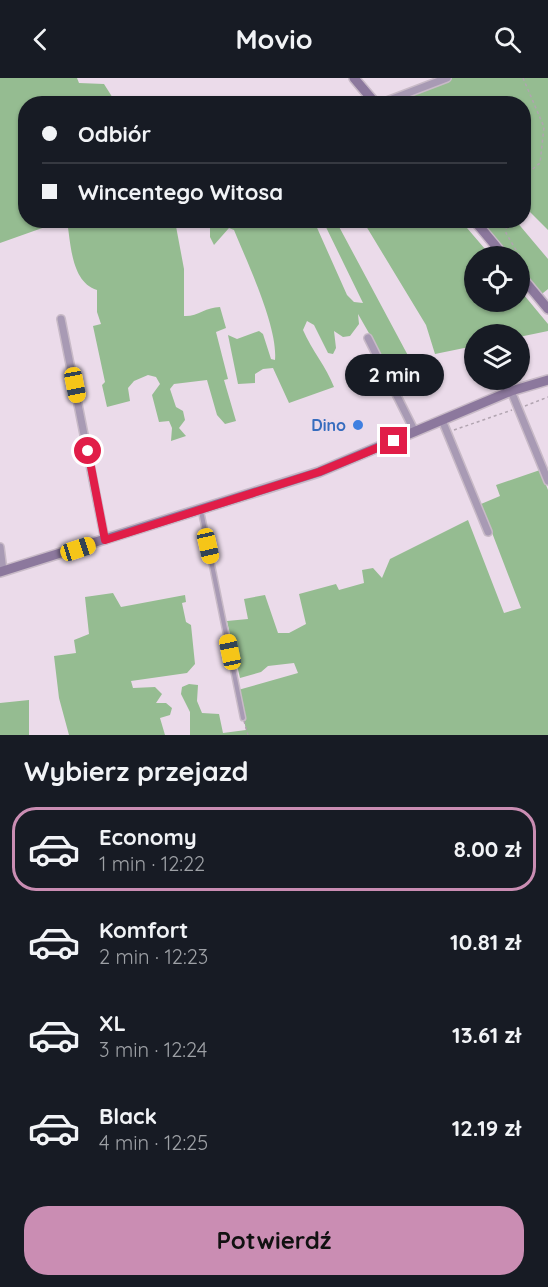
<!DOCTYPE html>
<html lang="pl">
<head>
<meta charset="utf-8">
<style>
	:root { --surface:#171b24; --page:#20242c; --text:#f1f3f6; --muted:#9ea1a6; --line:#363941; --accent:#ca8db3 }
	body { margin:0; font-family:Quicksand,sans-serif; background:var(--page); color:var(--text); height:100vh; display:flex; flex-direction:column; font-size:22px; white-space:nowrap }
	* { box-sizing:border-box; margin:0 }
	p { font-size:20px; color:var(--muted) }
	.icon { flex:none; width:33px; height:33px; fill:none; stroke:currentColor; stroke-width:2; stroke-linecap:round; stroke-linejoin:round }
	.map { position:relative; height:657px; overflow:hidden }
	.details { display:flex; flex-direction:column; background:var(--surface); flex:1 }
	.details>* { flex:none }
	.top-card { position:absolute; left:18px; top:18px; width:513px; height:132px; border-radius:24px; box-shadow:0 2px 4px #0004; display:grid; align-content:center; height:132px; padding:0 24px; background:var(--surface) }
	.fabs { position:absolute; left:464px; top:168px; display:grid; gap:12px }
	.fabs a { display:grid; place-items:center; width:66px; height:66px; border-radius:50%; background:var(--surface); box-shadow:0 2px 4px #0004; font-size:30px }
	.end { position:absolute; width:27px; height:27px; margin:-14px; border:8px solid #e11d48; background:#fff; box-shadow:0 0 0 3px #fff }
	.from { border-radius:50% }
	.bubble { position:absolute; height:42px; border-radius:21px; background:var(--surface); box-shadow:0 2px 4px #0004; font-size:20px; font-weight:700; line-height:42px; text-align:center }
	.car { position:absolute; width:18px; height:36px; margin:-18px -9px; border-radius:8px; box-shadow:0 0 4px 2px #0007; background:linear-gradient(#f5c518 24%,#345 0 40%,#f5c518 0 76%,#345 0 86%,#f5c518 0) }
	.top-card b { display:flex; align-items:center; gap:21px; height:57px; font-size:22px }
	.top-card b+b { border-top:2px solid var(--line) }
	.top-card i { width:15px; height:15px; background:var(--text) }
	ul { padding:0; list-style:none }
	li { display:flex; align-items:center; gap:18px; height:84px; margin:0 12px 9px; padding:0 12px; border:3px solid transparent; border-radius:24px }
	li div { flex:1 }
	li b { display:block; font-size:22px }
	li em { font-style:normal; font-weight:700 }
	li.current { border-color:var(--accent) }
	li>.icon { width:54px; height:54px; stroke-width:1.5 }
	h2 { padding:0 24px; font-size:27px; line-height:72px }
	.action { display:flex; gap:12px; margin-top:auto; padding:12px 24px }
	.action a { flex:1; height:69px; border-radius:24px; background:var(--accent); color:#111; font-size:24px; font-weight:700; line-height:69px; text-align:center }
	header { display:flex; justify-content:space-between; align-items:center; height:78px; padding:0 24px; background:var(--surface); font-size:27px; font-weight:700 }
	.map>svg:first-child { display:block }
</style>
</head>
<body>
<header><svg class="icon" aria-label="back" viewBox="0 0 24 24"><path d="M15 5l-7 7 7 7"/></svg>Movio<svg class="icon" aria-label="search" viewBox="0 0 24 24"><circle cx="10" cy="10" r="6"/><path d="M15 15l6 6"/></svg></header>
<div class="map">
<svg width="548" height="657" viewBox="0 0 548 657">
	<rect width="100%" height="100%" fill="#ebdbea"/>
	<!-- green -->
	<path fill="#95bc91" d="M0,0H77L79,5L104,6L116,25L26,26V142L62,143L0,165Z
		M447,0H548V152L530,134L524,132V26H378Z
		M67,143H175L184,191V238C197,239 206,229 220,229L226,250L216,254L228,301L224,302L236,343L225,346L217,337L207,302L174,306L170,311L176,329L183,333L185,342L179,350L186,358L171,363L172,350L169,343L159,344L152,317L160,306L156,299L148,297L134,303L128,310L130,323L107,329L102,307L105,304L93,248L101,246L97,234V212C71,204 71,166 67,143Z
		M210,143H314L347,217L354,224L363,225L323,143H336L412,285L396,291L394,286L389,290L358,236L359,246L350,258L343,259L334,253L336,270L333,276L328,275L314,247L307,243L303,252C312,273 326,288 334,309L289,325L273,290L263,291L255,296V305L238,306L228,257L237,261L259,253L263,256L271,281L275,282C278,249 247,184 234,152L229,150L214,167L210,159Z
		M363,143H461L491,178H474V224H519V211L548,246V253L519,259V256H474V268L435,276L426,247Z
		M475,143H516L548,181V211L538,219L519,196V178H504Z
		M540,392L548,412V657H190V634L181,616L182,609L189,606L198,607L197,623L202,635L219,636L223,655L246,652L238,612L298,595L294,585L268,588L261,594L240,600L227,543L248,541L244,521L265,517L278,555H289L306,546L299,516L336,506L339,512L364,505L362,492L373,490L382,500L390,481L468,442L504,535L521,530L481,426L500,418L496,407Z
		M113,515L121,529L185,517L186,524L182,525L186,544L191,547L195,586L187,595L131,603L133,610L155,609L162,616L156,625H166L172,630L170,637L160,640L165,657H69L59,620L54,578L76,575L74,562L89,556L85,519Z
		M29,622V657H0V625Z"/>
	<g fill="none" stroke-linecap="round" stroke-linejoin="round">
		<defs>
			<path id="lane" d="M201,433L243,640"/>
			<path id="street" d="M379,26L447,0
				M61,241L105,462
				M368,260L415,354
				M511,313L548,403
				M442,342L488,454
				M0,469L3,493"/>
			<path id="secondary" d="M354,0L376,26
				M474,142L504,178
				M519,196L548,231
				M0,494L319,394L511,313L548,302"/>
		</defs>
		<!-- lane casing -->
		<use href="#lane" stroke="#c8bac7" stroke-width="7"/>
		<!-- street casing -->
		<use href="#street" stroke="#c8bac7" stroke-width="10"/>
		<!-- secondary casing -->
		<use href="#secondary" stroke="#c8bac7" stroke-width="12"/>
		<!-- path -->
		<path stroke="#b1a4b0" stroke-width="1.5" stroke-dasharray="3 3" stroke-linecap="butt" d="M523,0L544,49L540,85L524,98
			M507,142L506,155L530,196
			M525,328L548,319
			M454,352L512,332
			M244,643L248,657"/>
		<!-- lane -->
		<use href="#lane" stroke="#a89ab4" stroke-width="4"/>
		<!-- street -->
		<use href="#street" stroke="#a89ab4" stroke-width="7"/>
		<!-- secondary -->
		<use href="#secondary" stroke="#8c789d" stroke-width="9"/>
	</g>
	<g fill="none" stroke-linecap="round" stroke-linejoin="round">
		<!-- route -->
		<path stroke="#e11d48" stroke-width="8" d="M88,373L105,462L319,394L394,363"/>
	</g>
	<!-- markers -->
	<circle fill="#3f7fe0" stroke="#ebdbea" stroke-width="2" cx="358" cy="347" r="6"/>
	<g text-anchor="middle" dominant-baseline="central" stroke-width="5" stroke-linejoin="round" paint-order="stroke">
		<!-- shop labels -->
		<g font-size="16" font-weight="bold" fill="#366cbe" stroke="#ebdbea" text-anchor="end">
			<text x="346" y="347">Dino</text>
		</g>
	</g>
</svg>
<div class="fabs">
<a><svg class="icon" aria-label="locate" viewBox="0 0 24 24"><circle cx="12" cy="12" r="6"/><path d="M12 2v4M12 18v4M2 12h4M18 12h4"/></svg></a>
<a><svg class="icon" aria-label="layers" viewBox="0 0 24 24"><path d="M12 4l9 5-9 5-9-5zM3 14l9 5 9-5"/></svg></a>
</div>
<i class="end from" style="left:88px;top:373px"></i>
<i class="end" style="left:394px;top:363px"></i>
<div class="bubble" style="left:345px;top:276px;width:99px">2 min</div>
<i class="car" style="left:75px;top:307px;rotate:169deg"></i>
<i class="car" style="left:208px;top:468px;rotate:167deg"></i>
<i class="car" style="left:78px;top:471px;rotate:72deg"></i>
<i class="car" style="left:230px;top:574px;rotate:348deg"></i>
<div class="top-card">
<b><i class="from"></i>Odbiór</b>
<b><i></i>Wincentego Witosa</b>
</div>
</div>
<section class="details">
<h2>Wybierz przejazd</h2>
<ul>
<li class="current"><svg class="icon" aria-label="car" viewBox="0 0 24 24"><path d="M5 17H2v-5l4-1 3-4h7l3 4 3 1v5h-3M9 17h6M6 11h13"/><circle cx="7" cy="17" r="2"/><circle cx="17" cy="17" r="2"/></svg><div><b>Economy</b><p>1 min · 12:22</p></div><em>8.00 zł</em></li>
<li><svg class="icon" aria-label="car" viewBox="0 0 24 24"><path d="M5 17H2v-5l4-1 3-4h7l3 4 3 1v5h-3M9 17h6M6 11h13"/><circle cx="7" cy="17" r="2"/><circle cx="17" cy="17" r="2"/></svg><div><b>Komfort</b><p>2 min · 12:23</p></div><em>10.81 zł</em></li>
<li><svg class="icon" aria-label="car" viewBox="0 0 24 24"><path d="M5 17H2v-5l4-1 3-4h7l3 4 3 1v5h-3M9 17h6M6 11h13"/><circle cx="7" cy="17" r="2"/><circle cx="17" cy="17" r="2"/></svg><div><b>XL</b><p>3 min · 12:24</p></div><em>13.61 zł</em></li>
<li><svg class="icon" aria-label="car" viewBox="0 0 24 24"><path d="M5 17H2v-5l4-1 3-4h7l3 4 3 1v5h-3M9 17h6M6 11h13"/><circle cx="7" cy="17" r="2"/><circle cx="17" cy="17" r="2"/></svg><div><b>Black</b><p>4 min · 12:25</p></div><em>12.19 zł</em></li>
</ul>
<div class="action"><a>Potwierdź</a></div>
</section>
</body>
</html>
